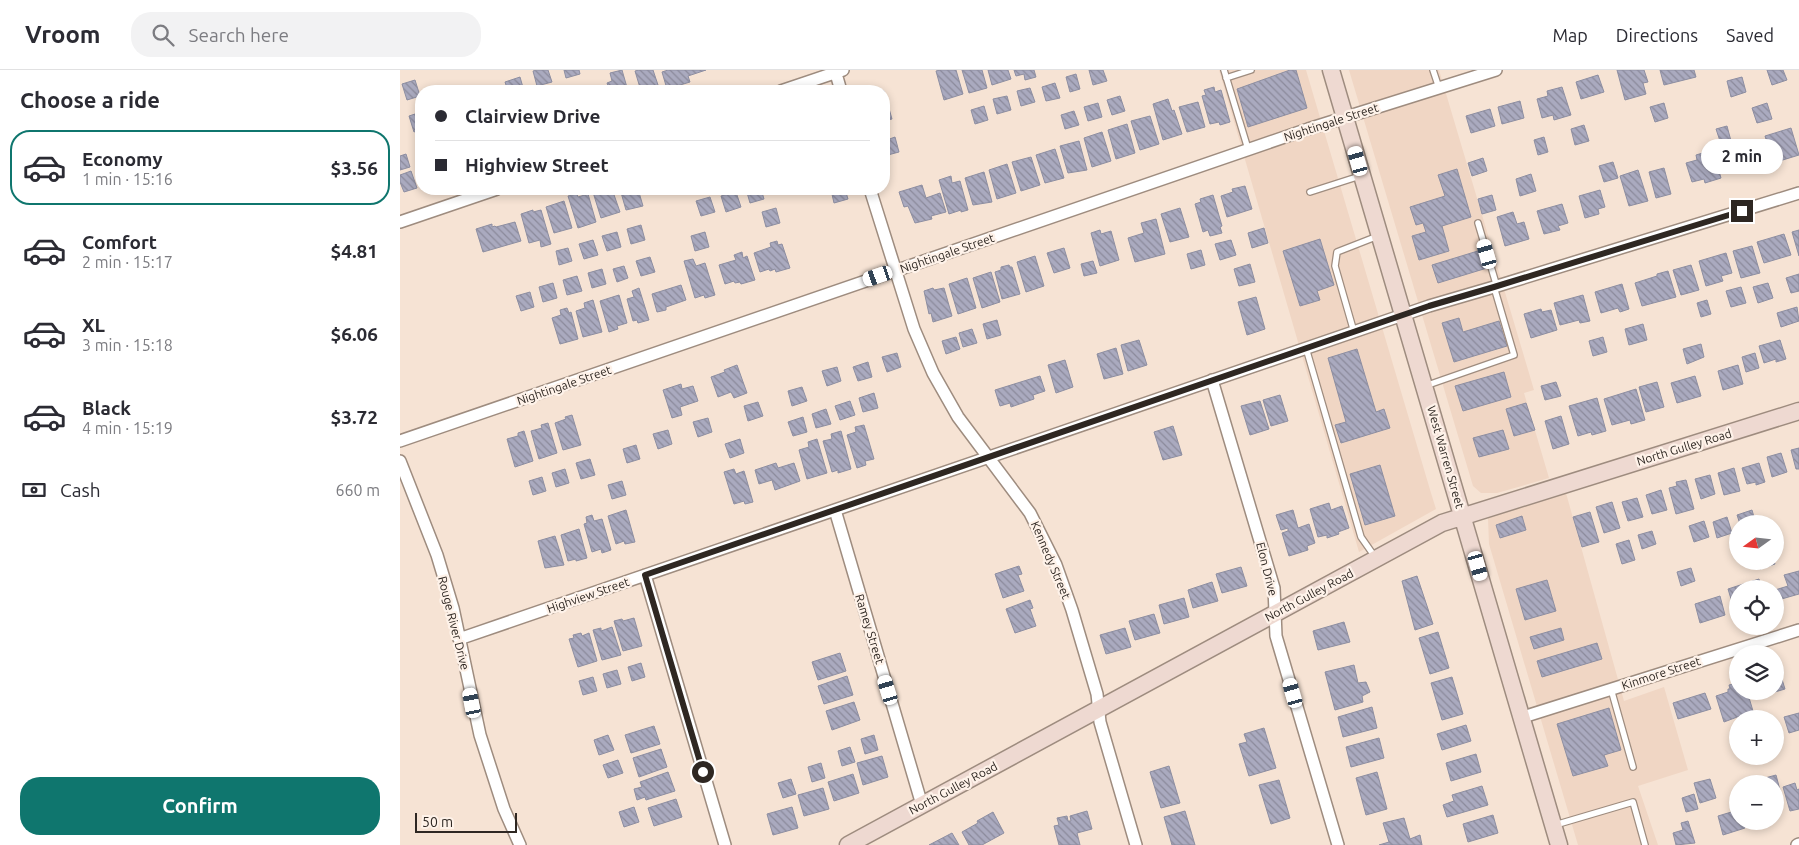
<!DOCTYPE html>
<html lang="en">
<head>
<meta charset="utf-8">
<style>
	:root { --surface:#fff; --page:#f2f2f3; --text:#2b2b33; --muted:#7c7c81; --line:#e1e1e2; --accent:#0f766e }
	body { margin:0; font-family:Ubuntu,sans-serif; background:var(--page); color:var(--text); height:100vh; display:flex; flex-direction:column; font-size:19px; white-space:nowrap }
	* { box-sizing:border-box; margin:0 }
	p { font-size:16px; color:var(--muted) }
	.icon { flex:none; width:28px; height:28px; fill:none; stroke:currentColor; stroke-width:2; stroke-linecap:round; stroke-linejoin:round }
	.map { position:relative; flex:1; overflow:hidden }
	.panel { display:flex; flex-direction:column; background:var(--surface); width:400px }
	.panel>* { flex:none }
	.guide { position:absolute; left:15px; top:15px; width:475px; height:110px; border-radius:20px; box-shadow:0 2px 8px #0003; display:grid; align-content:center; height:110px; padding:0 20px; background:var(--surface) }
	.needle { width:32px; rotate:255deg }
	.buttons { position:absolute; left:1329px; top:445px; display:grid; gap:10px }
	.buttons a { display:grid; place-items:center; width:55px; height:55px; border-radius:50%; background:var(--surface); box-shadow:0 2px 8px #0003; font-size:25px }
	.scale { position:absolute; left:15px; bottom:12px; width:102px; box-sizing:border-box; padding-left:5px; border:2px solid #2e2722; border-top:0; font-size:14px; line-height:18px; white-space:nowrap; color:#2e2722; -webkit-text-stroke:4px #fef2e9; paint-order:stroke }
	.end { position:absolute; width:22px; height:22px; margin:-11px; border:6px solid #2e2722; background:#fff; box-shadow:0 0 0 2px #fff }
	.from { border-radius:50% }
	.bubble { position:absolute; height:35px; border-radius:18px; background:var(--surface); box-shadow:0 2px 8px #0003; font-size:16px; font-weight:700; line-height:35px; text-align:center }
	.car { position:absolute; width:15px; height:30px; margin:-15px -8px; border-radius:6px; box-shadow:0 0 4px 1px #0007; background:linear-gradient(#fff 24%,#345 0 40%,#fff 0 76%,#345 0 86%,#fff 0) }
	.guide b { display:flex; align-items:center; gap:18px; height:48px; font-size:19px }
	.guide b+b { border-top:1px solid var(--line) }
	.guide i { width:12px; height:12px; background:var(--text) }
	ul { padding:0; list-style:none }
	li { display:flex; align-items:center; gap:15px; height:75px; margin:0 10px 8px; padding:0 10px; border:2px solid transparent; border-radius:20px }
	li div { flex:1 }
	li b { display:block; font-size:19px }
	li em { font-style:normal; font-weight:700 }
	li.active { border-color:var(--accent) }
	li>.icon { width:45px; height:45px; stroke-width:1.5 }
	h2 { padding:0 20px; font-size:22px; line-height:60px }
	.pay { display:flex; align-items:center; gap:12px; height:55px; padding:0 20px; font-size:19px }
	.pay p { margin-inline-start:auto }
	.primary-button { display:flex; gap:10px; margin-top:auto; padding:10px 20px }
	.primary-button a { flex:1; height:58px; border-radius:20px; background:var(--accent); color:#fff; font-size:20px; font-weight:700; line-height:58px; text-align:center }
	header { display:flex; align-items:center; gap:30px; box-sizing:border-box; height:70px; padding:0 25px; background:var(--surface); border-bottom:1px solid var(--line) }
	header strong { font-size:24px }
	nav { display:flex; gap:28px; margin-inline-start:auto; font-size:18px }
	.search { width:350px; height:45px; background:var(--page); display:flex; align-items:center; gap:12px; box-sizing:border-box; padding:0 18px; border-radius:20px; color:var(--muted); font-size:19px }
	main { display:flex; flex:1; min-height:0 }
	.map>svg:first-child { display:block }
</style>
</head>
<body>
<header>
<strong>Vroom</strong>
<div class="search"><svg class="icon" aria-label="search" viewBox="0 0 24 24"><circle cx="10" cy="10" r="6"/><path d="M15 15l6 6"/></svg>Search here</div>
<nav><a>Map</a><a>Directions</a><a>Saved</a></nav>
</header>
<main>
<section class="panel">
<h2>Choose a ride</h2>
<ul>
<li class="active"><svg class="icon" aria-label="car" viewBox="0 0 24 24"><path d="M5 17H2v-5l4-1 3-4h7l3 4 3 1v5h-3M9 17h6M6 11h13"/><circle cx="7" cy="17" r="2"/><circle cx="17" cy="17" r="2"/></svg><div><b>Economy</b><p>1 min · 15:16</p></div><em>$3.56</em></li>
<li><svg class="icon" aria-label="car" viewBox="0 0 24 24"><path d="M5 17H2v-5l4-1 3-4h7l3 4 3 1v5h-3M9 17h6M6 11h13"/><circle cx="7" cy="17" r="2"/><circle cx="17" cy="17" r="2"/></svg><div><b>Comfort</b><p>2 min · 15:17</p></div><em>$4.81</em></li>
<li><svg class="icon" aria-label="car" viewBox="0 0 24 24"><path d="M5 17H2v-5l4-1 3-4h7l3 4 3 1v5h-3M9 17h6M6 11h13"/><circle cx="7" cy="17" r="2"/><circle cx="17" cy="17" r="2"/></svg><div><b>XL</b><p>3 min · 15:18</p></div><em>$6.06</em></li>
<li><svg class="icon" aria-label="car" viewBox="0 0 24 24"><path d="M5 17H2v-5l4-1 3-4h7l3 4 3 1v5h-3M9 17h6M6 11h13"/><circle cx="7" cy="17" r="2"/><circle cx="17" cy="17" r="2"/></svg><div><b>Black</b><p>4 min · 15:19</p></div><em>$3.72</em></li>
</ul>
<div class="pay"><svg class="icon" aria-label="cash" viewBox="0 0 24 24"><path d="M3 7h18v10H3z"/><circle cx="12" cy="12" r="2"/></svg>Cash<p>660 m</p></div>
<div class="primary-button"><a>Confirm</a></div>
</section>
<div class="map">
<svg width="1399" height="775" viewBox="0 0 1399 775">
	<defs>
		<pattern id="building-back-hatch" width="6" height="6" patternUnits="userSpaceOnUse" patternTransform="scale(1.25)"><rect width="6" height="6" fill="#aaaabf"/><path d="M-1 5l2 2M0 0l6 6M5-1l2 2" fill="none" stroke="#8b8a9b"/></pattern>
	</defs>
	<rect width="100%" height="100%" fill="#f6e3d4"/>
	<!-- built -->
	<path fill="#f0d6c4" d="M819,0H906L1031,423L1036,439L959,482Z
		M949,0H1039L1134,320L1124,323L1149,408L1097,423H1081L1073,416Z
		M1166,423L1224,631L1264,617L1288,700L1238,716L1258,775H1178L1089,474L1088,448Z"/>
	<!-- building -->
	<path fill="url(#building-back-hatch)" stroke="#8d8ea1" d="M137,0H148L152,12L137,16L133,1Z
		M164,0H179L180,4L166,8Z
		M222,0L228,21H210L207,13L212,11L210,3Z
		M239,0H253L260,21H241L235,1Z
		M268,0H306L288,6L290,12L267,19L262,2Z
		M540,0H556L563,24L544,30L536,1Z
		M562,0H582L587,18L569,23Z
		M588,0H608L611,9L592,15Z
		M614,0H634L636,7L625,10L624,4L616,6Z
		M689,0H703L707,11L693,15Z
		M890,0H896L907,38L848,57L837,19Z
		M1217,0H1244L1248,12L1243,13L1246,24L1225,30Z
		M1260,0H1294L1296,7L1264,15Z
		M1367,0H1383L1387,10L1372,15Z
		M676,4L680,19L670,22L666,7Z
		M1198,5L1204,22L1181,29L1176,12Z
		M120,7L124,21H108L105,12Z
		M1342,7L1346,22L1331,27L1327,11Z
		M15,10L20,26L7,30L2,14Z
		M655,13L660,28L646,31L642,17Z
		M814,17L815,22L821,20L830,52L820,55L819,52L810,54L802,26L806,25L804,20Z
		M1162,17L1171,45L1154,50L1153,45L1142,48L1137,29L1148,26L1147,21Z
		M630,18L635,32L621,36L617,21Z
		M482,21H484L492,49L484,51V21Z
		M607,26L611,40L597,44L593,29Z
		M720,26L725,41L712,45L707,30Z
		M768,29L772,41L774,40L782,64L763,70L753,34Z
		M1120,31L1124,48L1102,54L1098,37Z
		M798,32L805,57L787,62L779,37Z
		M698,33L702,47L688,51L684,37Z
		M1264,33L1268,48L1255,52L1250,37Z
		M1367,33L1372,49L1357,53L1352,38Z
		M584,36L588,50L575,54L571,40Z
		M1090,39L1095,56L1071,63L1066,46Z
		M674,41L679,55L665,59L661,45Z
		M21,42V59L14,62L9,46Z
		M750,46L759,74L740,80L731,51Z
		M727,54L735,83L716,89L708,60Z
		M1184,55L1189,71L1175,75L1171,59Z
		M1327,56L1331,71L1321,74L1316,59Z
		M1391,58L1399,85L1373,93L1365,66Z
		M702,62L711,91L692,97L684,68Z
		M495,67L499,82L484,86V71Z
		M1144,67L1148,82L1138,85L1134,70Z
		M679,71L687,100L668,103L660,76Z
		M1359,75L1365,94L1339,102L1334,82Z
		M655,79L664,108L645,113L636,85Z
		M1306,82L1307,87L1314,84L1321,108L1305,113L1304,109L1292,112L1286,93L1297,90L1296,85Z
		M6,84L10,97L0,100V86Z
		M631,87L640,115L621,121L612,92Z
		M1083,88L1087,101L1072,106L1068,93Z
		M1213,92L1218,108L1204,112L1199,96Z
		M607,94L616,123L597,129L589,100Z
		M1264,98L1271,124L1256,128L1249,102Z
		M1057,99L1071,147L1042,156L1049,181L1019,190L1012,166L1026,162L1023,153L1016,155L1010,137L1045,126L1038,105Z
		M1238,100L1248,131L1229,136L1220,106Z
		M11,101L17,118L4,122L0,112V105Z
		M584,102L592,132L573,135L565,108Z
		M1131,104L1136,121L1120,126L1116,109Z
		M551,106L552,113L560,111L568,140L561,142V140L549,144L539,110Z
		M522,115L526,128L540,123L546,142L531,146L532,149L515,153L508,136L504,137L499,122Z
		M845,116L852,139L827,147L821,126L833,122L832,119Z
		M192,119H212L220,142L201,148Z
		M220,119H238L243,136L226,140Z
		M346,119H361L364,129L350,133Z
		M434,119H445L448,129L434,133L431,120Z
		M1200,120L1205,137L1198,139L1199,144L1185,148L1179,126Z
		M336,122L341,137L326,142L321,126Z
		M177,124L178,127L188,124L196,152L178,158L168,126Z
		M813,125L822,156L820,157L822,163L810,166L808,160L803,162L795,134L801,132L800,129Z
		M1092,125L1096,140L1082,144L1078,129Z
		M310,127L315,142L301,146L296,131Z
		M164,131L172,158L154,163L146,137Z
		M1162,134L1168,153L1158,156L1160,160L1144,164L1137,141Z
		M376,138L380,153L366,157L362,142Z
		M780,138L789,167L770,172L761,144Z
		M133,140V142L141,140L151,174L141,177L140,170L129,173L121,144Z
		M1113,142L1117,154L1124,152L1129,169L1105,176L1097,147Z
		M756,149L765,184L735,192L728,168L744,163L741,153Z
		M115,152L121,171L83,182L76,159L92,154V157L95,156L96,157Z
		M241,155L245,170L231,174L227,159Z
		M864,158L868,173L852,178L848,163Z
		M700,160L701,164L711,161L719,190L700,196L691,163Z
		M1399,160V186L1392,162Z
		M217,162L221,177L207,181L202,166Z
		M305,162L309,177L295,181L291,166Z
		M1384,164L1391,185L1364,193L1357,172Z
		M920,169L934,215L917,221L920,230L900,236L883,181Z
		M193,170L198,185L184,189L179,174Z
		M831,170L836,185L820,190L815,174Z
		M377,171L378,175L382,174L390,198L376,202L375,199L370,201L369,199L360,202L354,183L371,177L370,173Z
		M1352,176L1360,203L1341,208L1333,181Z
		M168,178L172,191L159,195L156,181Z
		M664,178L670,198L654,203L647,183Z
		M801,180L805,195L791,199L787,184Z
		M1081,180L1087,198L1038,213L1032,195Z
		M342,182L343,188L347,186L355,210L341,214L340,212L335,213L334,211L325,214L319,195L336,190L334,185Z
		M1326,183L1332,203L1321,206L1323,211L1306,216L1299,191Z
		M635,186L644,216L626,222L617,192Z
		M250,187L255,202L241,206L236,191Z
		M293,189L296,196L305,193L315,225L305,228L304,225L295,228L284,191Z
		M693,191L697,203L684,206L681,194Z
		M850,194L855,212L839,216L834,199Z
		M609,195L610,197H612L620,224L602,229L595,202L601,200V197Z
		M1291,195L1299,220L1281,225L1273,200Z
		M224,196L228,208L217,212L213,199Z
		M202,199L206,214L192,218L188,203Z
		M1268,201L1276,227L1242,236L1235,213L1257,206V204Z
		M591,202L600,232L582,238L573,208Z
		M1399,204V221L1391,223L1386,208Z
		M177,206L182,221L167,225L163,210Z
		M567,208L576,238L558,244L549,214Z
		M153,213L157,228L143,232L139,217Z
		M1368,213L1373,228L1358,233L1353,217Z
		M1222,214L1229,239L1220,242L1218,238L1201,243L1195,222Z
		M281,215L286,230L266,237V240L257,242L252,224Z
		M1341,217L1346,233L1331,237L1326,221Z
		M239,218L249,250L238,253L237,250L233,251L227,229L234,227L232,221Z
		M533,218L534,220L544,218L552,246L533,252L531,243L529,244L524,221Z
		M130,222L134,237L121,241L116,226Z
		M219,225L227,253L217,256L218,259L209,262L200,231Z
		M1183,225L1190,251L1180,253L1179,250L1160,255L1154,233Z
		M856,227L865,259L847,265L838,232Z
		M193,230L202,262L183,267L176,241L185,238L184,233Z
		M1307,230L1311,244L1301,247L1297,233Z
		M1397,237L1399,251L1381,257L1377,243Z
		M167,238L169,243L171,242L178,269L160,274L152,248L161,245L160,240Z
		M1141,239L1142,242L1151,240L1157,260L1131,268L1124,244Z
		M1059,248L1063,262L1099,251L1107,276L1054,292L1042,253Z
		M597,250L601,265L587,269L583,254Z
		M1243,254L1247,270L1229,275L1225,259Z
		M572,259L577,273L563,277L559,263Z
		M556,267L560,279L546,284L542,271Z
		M1203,267L1207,282L1193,286L1189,271Z
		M739,270L747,295L728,301L721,275Z
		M1380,270L1386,289L1376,292V289L1364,293L1359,276Z
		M1301,274L1304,287L1287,294L1283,279Z
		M716,278L723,304L704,309L697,284Z
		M957,279L976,342L984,339L990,358L941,373L935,355L946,352L928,288Z
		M497,283L501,297L487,302L482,287Z
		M1355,283L1359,298L1346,302L1342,287Z
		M665,290L673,317L656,323L648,295Z
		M468,292L472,307L458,311L453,297Z
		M337,295L347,323L334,328L331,322L318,327L311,307L325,302L324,300Z
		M1338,295L1343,314L1323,320L1318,301Z
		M437,297L441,311L427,316L422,301Z
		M1104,302L1111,327L1063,341L1055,316Z
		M640,306L645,321L633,325L634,329L611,337L610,333L600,336L595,320Z
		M1295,306L1301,326L1277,333L1271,313Z
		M1156,312L1161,326L1145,330L1141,316Z
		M1257,312L1264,337L1246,342L1239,317Z
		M281,314L282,319L293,316L298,331L280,337L282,345L272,348L263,320Z
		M402,317L407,331L392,336L388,321Z
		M1236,319L1245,350L1231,354L1230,350L1212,355L1204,329Z
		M474,323L478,338L463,342L459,328Z
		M880,325L888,351L871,356L863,330Z
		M1197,328L1206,361L1192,365L1191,362L1178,366L1169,336Z
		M450,331L455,345L440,350L435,336Z
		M860,331L869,359L850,365L841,336Z
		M358,332L363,346L348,351L344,336Z
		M1126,333L1135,360L1114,366L1106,339Z
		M426,339L431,354L416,358L412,344Z
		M172,345L181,375L163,380L155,353L166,349L165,347Z
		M1161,346L1169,374L1153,379L1145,351Z
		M403,347L407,362L393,366L388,352Z
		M308,348L312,362L298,367L293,352Z
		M148,353L157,383L139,389L131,361L142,358L141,355Z
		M464,355L474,389L465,391L466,395L457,398L447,365L456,362L455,357Z
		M773,356L782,385L763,390L754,362Z
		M268,360L272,374L258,379L253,364Z
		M1103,360L1109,379L1079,387L1073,368Z
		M124,361L133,391L115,397L107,369L118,366V363Z
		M441,361L451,399L438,403V400L432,402L423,371L432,369L431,364Z
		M340,369L344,383L330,388L325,374Z
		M417,369L427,403L407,409L399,380L409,377L408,372Z
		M236,375L240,389L227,393L223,379Z
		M1399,378V399H1396L1391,380Z
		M1381,383L1387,402L1372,407L1367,387Z
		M190,389L195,405L181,409L176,393Z
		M376,393L378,398L394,393L400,411L375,420L372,410L359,414L355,400Z
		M1359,393L1365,412L1356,415V412L1347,414L1342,398Z
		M980,395L995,446L965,455L950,404Z
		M1334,398L1340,421L1324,425L1318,403Z
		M165,399L169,413L156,417L152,403Z
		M334,399L336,404L344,401L353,432L345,434L344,431L334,434L324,402Z
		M1310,405L1315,424L1301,429L1295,409Z
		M142,407L146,421L133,425L129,411Z
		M1286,410L1294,439L1276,444L1269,418L1277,416L1276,412Z
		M222,411L226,425L212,429L208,415Z
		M1261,420L1267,440L1252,444L1246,425Z
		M1237,428L1243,447L1228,451L1222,432Z
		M1212,432L1220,458L1204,463L1196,437Z
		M929,433L931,440L942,436L949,458L938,462L939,464L927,468V465L918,467L910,439Z
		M226,440L235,472L225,474L224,471L216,474L208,446Z
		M893,440L898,458L909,454L915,473L907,476L908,480L889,486L882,463L888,461V458L881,460L876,445Z
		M1352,440L1356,454H1340L1337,445Z
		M1190,442L1199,472L1182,477L1173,447Z
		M192,445L194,451L202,449L211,480L202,483L201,479L192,482L184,454L187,453L186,447Z
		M1122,446L1126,460L1100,468L1096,455Z
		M1327,447L1332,463L1317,468L1313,452Z
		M1304,451L1309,467L1294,472L1289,456Z
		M179,459L187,488L176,491V489L168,491L161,465Z
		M1252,461L1256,474L1242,479L1238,465Z
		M155,466L164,495L145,498L138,471Z
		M1229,470L1235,490L1222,494L1216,474Z
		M1357,491H1374L1375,494L1360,499Z
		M619,496L622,504L618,505L624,521L603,528L595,504Z
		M841,497L847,516L822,523L816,504Z
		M1291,498L1295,511L1281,516L1277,502Z
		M1399,501V524L1378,530L1375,520L1388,516L1384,505Z
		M1017,506L1033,554L1015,560L1002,511Z
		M1359,509L1362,519H1338V542H1335L1328,519Z
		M1147,510L1156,541L1125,550L1116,519Z
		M812,512L818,531L793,538L788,520Z
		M1320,526L1325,545L1300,553L1295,534Z
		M784,528L789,547L764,554L759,535Z
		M630,530L633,538L630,539L636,556L615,563L606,539Z
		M754,544L760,563L735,570L729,551Z
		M234,548L242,576L223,581L214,551L222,549L223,551Z
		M944,552L950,572L918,580L913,561Z
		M212,557L221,585L202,590L193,560L201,558V561Z
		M725,558L731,577L706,584L700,565Z
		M1161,558L1164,570L1134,579L1130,567Z
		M1038,562L1049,598L1030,604L1019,568Z
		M181,563L182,566L189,563L197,591L178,597L169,569L174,568L173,565Z
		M1197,573L1202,589L1142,607L1137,591Z
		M440,583L446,601L418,610L412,592Z
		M241,593L245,607L232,611L228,597Z
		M954,595L958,613L966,612L970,622L962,626L963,632L935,640L925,602Z
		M217,600L221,614L207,618L203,604Z
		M1380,603L1385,619L1358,627L1356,621H1375V605Z
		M447,606L453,625L424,634L418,616Z
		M193,607L197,621L183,625L179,611Z
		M1052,607L1063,644L1042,650L1031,613Z
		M1338,613V621H1347L1353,641L1324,652L1316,626L1328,622V619H1330L1329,615Z
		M1305,623L1311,639L1278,649L1273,633Z
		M454,632L460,650L432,660L426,641Z
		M972,637L977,658L943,667L938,647Z
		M1209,638L1221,680L1204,685L1208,696L1173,706L1157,654Z
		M1399,643V660L1389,663L1384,647Z
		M1066,655L1071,671L1042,680L1037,664Z
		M254,656L260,674L231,683L225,665Z
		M864,658L876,698L849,706L839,674L847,672L844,664Z
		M208,665L214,680L199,685L194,670Z
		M474,665L478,680L465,684L461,669Z
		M979,668L984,688L951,697L946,677Z
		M450,677L455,692L442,696L438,681Z
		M261,679L267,697L239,707L233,688Z
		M1076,684L1081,702L1051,711L1046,693Z
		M482,686L488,707L463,715L457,693Z
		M218,690L223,703L208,708L203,695Z
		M421,693L425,708L412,712L408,697Z
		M769,696L780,733L761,738L750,702Z
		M268,702L275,721L246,730L245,727L237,730L234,719L242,717L240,712Z
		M977,702L987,739L966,745L956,708Z
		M453,704L459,723L434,731L428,712Z
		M1376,705L1380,720L1375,721V714H1367L1365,708Z
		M391,709L396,724L383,728L378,713Z
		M1310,709L1316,728L1300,733L1294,713Z
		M879,710L890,748L871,754L859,715Z
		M1395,713L1397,720L1399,719V739L1390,741L1383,717Z
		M1082,716L1088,735L1047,747L1043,735L1054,731L1052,725Z
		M423,718L429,739L404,746L398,725Z
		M1294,724L1298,739L1286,742L1282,728Z
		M276,729L282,747L254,756L248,738Z
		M234,737L239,752L224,757L219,742Z
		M392,737L398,758L373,765L367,744Z
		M1338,740V751H1343L1345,758L1323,765L1318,746Z
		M687,741L692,759L677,763L680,775H659L654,756L659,755L657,748L667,746L668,751H671L670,746Z
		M785,741L795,775H772L764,747Z
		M593,742L604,763L582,775H569L562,762L578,753L577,751Z
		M1093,745L1098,763L1068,772L1063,754Z
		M1004,748L1010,769L1020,765L1022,775H979L989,772L983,753Z
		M1288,751L1295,773L1276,775L1273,763L1283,760L1281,753Z
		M552,763L559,775H529Z"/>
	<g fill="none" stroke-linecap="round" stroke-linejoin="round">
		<defs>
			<path id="lane" d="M824,0L848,79
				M1033,0L1039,18
				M826,8L851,0
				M910,122L960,106
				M1078,153L1097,217
				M954,262L935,196L937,182L978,166
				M906,278L961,467L975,487
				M1025,316L1114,285L1094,217
				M1211,619L1233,697
				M1155,755L1233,732L1245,775"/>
			<path id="street" d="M435,0L441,21
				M381,21L443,0
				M470,119L514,259L533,303L558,347L630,443L656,495L672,540L697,624L700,652L736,775
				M0,152L97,119
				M812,310L874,518L876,566L938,775
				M0,371L908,59L1096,0
				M0,391L37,485L53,538L80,665L104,739L120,775
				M435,440L522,735
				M245,505L325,775
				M59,569L1029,236L1094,217L1399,123
				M1123,647L1399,560
				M1397,775L1399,774"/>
			<path id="secondary" d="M931,0L1159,775
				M448,775L1042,453L1399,341"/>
		</defs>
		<!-- lane casing -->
		<use href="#lane" stroke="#9e8c7f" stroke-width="8"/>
		<!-- street casing -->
		<use href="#street" stroke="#9e8c7f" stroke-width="14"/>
		<!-- secondary casing -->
		<use href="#secondary" stroke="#9e8c7f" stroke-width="19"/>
		<!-- lane -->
		<use href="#lane" stroke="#fff" stroke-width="5.5"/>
		<!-- street -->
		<use href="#street" stroke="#fff" stroke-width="11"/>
		<!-- secondary -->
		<use href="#secondary" stroke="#eed9d1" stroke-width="16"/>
	</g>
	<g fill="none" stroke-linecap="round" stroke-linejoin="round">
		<!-- route -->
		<path stroke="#2e2722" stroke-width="6" d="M303,702L245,505L1029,236L1094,217L1342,141"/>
	</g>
	<g text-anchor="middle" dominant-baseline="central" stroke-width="4.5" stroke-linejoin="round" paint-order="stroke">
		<!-- street labels -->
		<g font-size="12" fill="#2e2722" stroke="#fef2e9">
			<text transform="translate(931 52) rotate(-18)">Nightingale Street</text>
			<text transform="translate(547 183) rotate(-19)">Nightingale Street</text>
			<text transform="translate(164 315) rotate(-19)">Nightingale Street</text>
			<text transform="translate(1284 377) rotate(-17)">North Gulley Road</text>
			<text transform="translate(1046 387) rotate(74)">West Warren Street</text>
			<text transform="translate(651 490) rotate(67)">Kennedy Street</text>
			<text transform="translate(867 499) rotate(76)">Elon Drive</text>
			<text transform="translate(188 525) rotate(-19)">Highview Street</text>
			<text transform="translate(909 525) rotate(-28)">North Gulley Road</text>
			<text transform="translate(54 553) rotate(76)">Rouge River Drive</text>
			<text transform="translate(470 559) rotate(73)">Ramey Street</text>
			<text transform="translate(1261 603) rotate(-18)">Kinmore Street</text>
			<text transform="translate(553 718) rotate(-28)">North Gulley Road</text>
		</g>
	</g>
</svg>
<div class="buttons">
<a><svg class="needle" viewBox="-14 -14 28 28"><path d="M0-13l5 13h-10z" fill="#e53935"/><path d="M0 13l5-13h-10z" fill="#7c7c81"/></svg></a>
<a><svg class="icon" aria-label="locate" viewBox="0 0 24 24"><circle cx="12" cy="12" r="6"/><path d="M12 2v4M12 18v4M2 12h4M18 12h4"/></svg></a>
<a><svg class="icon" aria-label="layers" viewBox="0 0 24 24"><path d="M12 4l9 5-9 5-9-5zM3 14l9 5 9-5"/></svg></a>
<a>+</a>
<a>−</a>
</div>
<div class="scale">50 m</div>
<i class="end from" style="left:303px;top:702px"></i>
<i class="end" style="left:1342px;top:141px"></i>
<div class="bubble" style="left:1301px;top:69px;width:82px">2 min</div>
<i class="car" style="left:958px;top:91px;rotate:344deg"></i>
<i class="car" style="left:1087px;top:184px;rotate:344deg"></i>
<i class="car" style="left:478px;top:206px;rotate:251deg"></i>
<i class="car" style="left:1078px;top:496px;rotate:164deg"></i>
<i class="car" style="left:488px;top:620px;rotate:343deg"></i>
<i class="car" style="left:893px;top:623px;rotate:344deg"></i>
<i class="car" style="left:72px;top:633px;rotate:349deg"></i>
<div class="guide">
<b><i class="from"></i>Clairview Drive</b>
<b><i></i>Highview Street</b>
</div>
</div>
</main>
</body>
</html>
